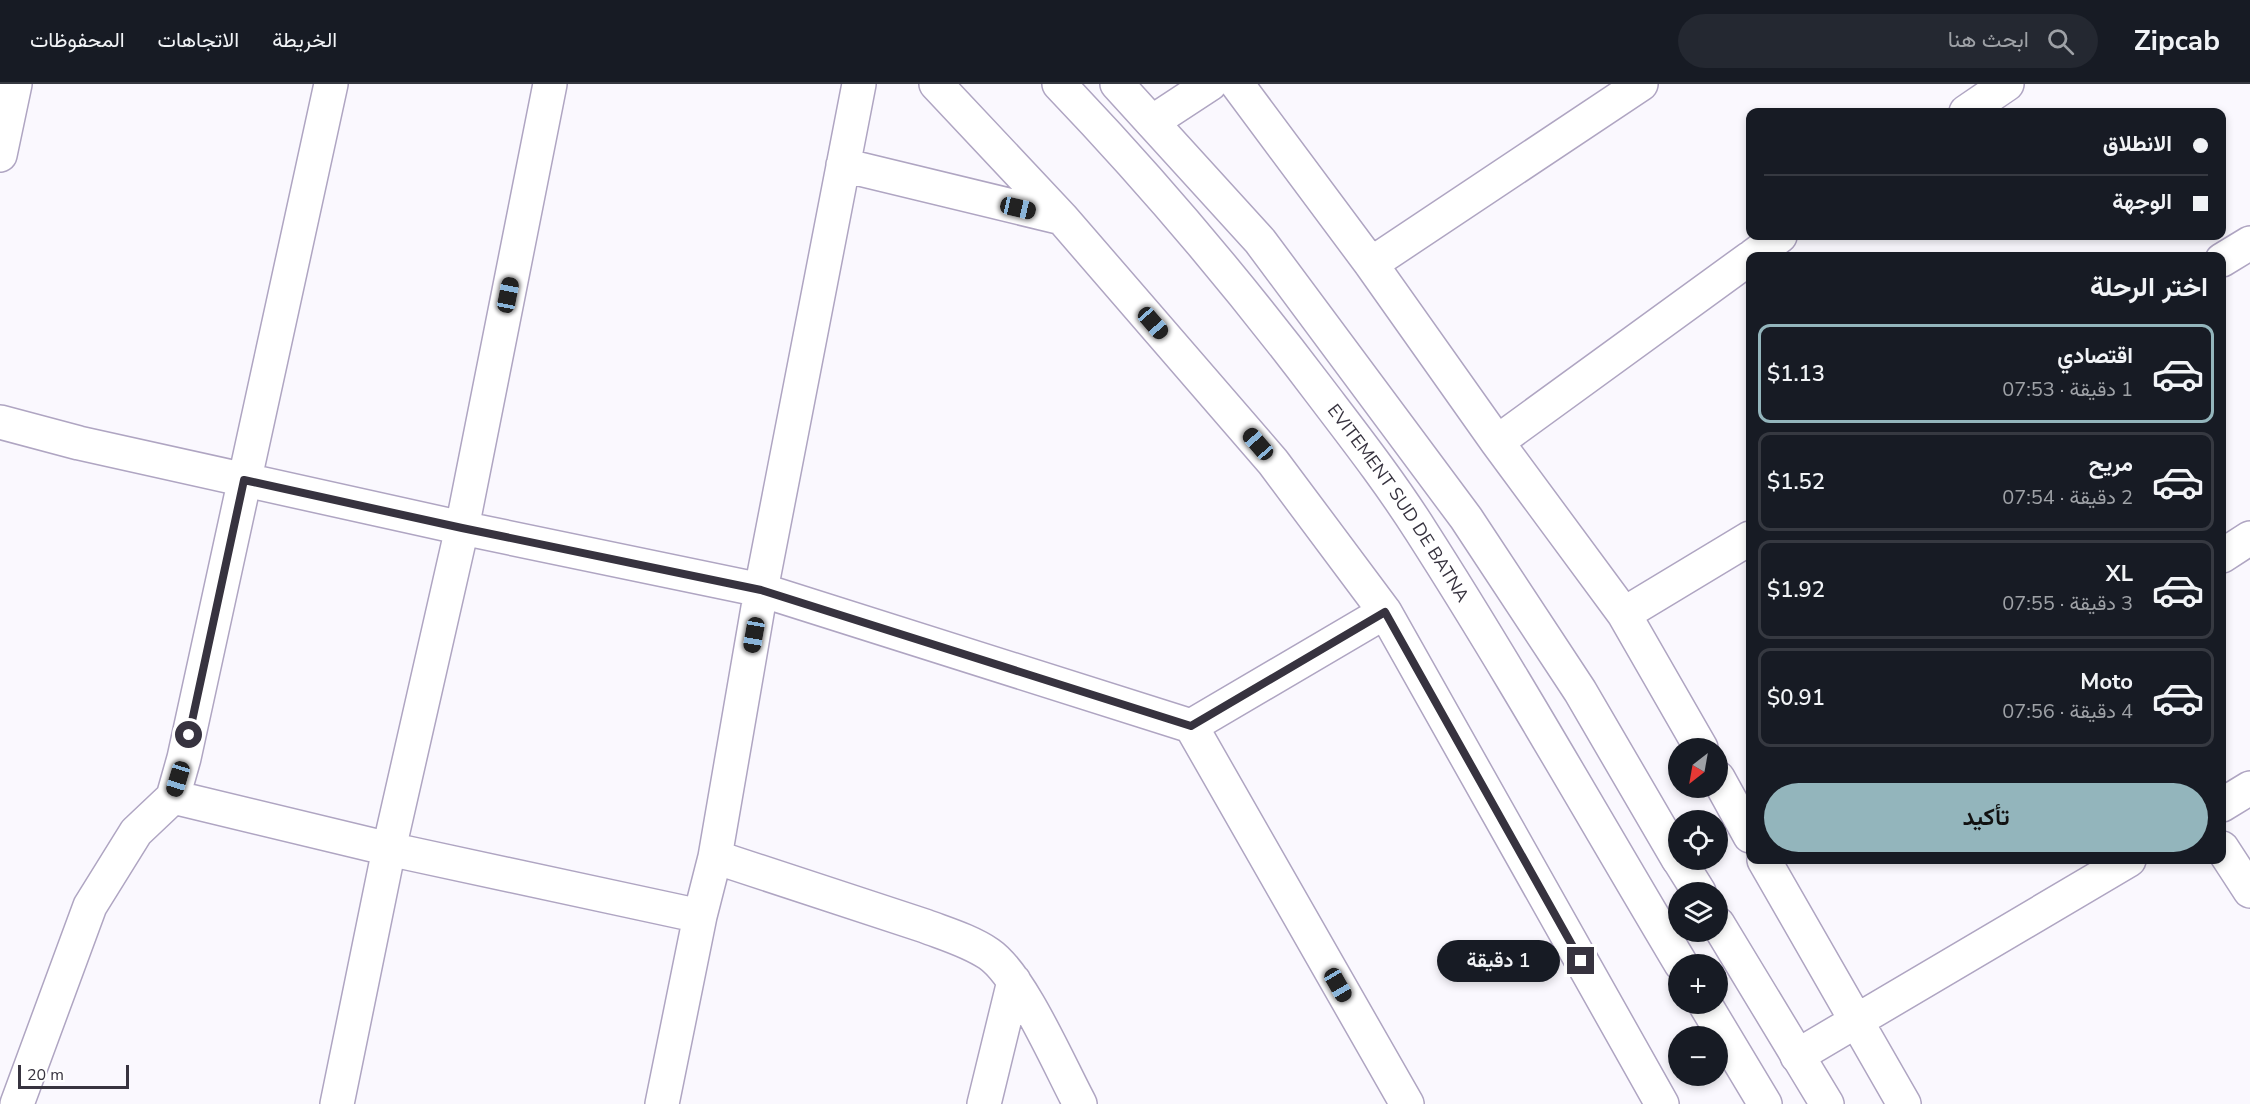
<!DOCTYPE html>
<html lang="ar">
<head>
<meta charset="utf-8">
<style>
	:root { --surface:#171b24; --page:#242831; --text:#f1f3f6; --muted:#9ea1a6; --line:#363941; --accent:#93b5bc }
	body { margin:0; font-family:"Nunito Sans",Vazirmatn,sans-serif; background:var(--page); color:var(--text); direction:rtl; height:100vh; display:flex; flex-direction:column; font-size:22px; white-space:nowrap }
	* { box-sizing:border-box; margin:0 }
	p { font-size:20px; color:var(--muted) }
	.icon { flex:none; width:33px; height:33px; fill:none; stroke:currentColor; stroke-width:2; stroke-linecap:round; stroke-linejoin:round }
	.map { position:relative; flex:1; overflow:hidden; direction:ltr }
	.details { position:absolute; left:1746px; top:168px; width:480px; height:612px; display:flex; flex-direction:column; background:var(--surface); border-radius:12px; box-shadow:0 3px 9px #0003; direction:rtl }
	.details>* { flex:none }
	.banner { position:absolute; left:1746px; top:24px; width:480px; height:132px; border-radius:12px; box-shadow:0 3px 9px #0003; direction:rtl; display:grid; align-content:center; height:132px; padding:0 18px; background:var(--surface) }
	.needle { width:39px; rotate:211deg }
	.fabs { position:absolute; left:1668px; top:654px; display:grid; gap:12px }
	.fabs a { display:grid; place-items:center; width:60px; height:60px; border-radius:50%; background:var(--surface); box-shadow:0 3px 9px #0003; font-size:30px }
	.scale { position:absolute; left:18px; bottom:15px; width:111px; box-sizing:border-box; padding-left:6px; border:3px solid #37333f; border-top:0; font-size:16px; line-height:21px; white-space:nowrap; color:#37333f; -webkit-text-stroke:4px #fff; paint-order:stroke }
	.end { position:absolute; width:27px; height:27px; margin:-14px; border:8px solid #37333f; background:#fff; box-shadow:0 0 0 3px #fff }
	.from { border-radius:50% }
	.bubble { position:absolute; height:42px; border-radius:21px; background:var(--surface); box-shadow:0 3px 9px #0003; font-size:20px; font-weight:600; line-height:42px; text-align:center; direction:rtl }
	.car { position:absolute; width:18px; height:36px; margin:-18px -9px; border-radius:8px; box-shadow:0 0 4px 2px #0007; background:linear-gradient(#222 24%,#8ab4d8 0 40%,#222 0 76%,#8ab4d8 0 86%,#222 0) }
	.banner b { display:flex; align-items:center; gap:21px; height:57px; font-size:22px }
	.banner b+b { border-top:2px solid var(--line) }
	.banner i { width:15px; height:15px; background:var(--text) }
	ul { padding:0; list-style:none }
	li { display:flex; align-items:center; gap:18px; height:99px; margin:0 12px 9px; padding:0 6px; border:3px solid var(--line); border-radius:12px }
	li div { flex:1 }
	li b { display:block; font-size:22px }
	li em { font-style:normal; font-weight:600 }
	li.active { border-color:var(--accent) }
	li>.icon { width:54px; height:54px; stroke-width:1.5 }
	h2 { padding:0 18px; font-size:27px; line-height:72px }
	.action { display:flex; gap:12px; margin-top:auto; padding:12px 18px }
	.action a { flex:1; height:69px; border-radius:36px; background:var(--accent); color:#111; font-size:24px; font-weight:600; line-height:69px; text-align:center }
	header { display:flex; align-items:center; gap:36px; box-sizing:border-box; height:84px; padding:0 30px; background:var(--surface); border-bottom:2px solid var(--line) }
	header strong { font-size:28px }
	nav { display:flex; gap:33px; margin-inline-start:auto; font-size:21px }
	.search { width:420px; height:54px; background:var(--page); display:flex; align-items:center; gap:15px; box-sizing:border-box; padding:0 21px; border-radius:33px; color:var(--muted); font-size:22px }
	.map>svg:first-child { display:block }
</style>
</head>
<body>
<header>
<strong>Zipcab</strong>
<div class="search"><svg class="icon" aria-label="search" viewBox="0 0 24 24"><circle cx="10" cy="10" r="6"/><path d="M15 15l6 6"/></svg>ابحث هنا</div>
<nav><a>الخريطة</a><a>الاتجاهات</a><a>المحفوظات</a></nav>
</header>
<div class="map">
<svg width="2250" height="1020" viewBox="0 0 2250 1020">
	<rect width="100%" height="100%" fill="#faf8fe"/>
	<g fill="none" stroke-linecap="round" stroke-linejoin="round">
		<defs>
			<path id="minor" d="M331,0L184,674L173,713L389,765L700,832
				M936,0L1062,134L1273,378L1385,528
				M1237,0L1371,180L1497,358L1624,530L1701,664
				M1966,28L2007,0
				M1152,38L1210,0
				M0,71L15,0
				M843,81L1062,134
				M1753,172L1780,152
				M2222,176L2250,159
				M1371,180L1641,0
				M0,338L79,359L462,444L761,506L1191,642L1407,1020
				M1497,358L1750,174
				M2222,472L2250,454
				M1624,530L1750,454
				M1191,642L1385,528L1662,1020
				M1718,694L1750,752
				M2222,721L2250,704
				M2222,764L2250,807
				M715,773L925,842C946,850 970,857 989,870C1021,892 1060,983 1080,1020
				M1764,776L1904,1020
				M1797,972L2129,776
				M17,1020L90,822L136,748L173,713
				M337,1020L389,765L462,444L550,0
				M662,1020L700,832L715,773L761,506L859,0
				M984,1020L1014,897"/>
			<g id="trunk">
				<path id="s1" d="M1059,0C1152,97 1238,199 1319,306C1354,352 1390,398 1421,447C1512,589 1595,736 1681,880"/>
				<path d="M1117,0L1260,157L1466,434L1580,607L1678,775"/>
				<path d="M1679,776L1699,808"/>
				<path d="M1718,840L1827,1020"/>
				<path d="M1705,920L1765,1020"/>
			</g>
		</defs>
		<!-- minor casing -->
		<use href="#minor" stroke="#afa5c2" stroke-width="36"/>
		<!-- trunk casing -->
		<use href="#trunk" stroke="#afa5c2" stroke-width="36"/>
		<!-- minor -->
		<use href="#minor" stroke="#fff" stroke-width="33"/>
		<!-- trunk -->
		<use href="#trunk" stroke="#fff" stroke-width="33"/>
	</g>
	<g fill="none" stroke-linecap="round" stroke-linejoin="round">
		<!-- route -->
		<path stroke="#37333f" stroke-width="8" d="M189,651L244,396L462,444L761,506L1191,642L1385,528L1581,877"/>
	</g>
	<g text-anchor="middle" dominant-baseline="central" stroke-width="4.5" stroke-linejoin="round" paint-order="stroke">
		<!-- street labels -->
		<g font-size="18" fill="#37333f" stroke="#fff">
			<text stroke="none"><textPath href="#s1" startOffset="540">EVITEMENT SUD DE BATNA</textPath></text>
		</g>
	</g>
</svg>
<div class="fabs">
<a><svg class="needle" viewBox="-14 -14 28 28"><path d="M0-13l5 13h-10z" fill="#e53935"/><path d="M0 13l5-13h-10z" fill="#9ea1a6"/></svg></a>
<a><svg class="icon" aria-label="locate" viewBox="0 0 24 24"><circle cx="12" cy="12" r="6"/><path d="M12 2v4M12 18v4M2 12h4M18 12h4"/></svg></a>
<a><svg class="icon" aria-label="layers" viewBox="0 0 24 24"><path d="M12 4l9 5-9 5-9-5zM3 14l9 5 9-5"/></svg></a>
<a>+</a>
<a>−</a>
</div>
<div class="scale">20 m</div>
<i class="end from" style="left:189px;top:651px"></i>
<i class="end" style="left:1581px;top:877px"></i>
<div class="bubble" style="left:1437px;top:856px;width:123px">1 دقيقة</div>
<i class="car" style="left:1018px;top:124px;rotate:103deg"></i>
<i class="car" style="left:508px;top:211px;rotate:11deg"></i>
<i class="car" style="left:1153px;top:239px;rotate:139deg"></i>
<i class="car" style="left:1258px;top:360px;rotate:319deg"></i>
<i class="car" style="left:754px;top:551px;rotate:190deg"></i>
<i class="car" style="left:178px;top:695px;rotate:197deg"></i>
<i class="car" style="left:1338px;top:901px;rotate:150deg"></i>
<div class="banner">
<b><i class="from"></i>الانطلاق</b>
<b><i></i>الوجهة</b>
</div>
<section class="details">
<h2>اختر الرحلة</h2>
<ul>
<li class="active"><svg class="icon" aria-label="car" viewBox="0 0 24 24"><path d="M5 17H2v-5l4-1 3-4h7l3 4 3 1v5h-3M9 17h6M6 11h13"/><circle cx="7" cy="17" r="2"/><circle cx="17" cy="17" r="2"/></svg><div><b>اقتصادي</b><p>1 دقيقة · 07:53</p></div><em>$1.13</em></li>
<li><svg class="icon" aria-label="car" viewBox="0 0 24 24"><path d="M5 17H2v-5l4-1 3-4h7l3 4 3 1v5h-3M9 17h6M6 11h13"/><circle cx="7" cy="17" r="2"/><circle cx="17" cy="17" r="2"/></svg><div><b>مريح</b><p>2 دقيقة · 07:54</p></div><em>$1.52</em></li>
<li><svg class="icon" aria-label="car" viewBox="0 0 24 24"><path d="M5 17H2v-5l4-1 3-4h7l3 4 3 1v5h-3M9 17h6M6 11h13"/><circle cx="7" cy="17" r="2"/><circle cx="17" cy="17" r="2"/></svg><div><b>XL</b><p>3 دقيقة · 07:55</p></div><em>$1.92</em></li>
<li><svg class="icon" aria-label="car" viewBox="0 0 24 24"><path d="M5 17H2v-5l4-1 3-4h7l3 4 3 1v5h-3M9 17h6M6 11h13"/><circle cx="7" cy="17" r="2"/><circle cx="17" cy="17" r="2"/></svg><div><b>Moto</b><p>4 دقيقة · 07:56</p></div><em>$0.91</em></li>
</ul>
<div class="action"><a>تأكيد</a></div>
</section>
</div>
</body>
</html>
